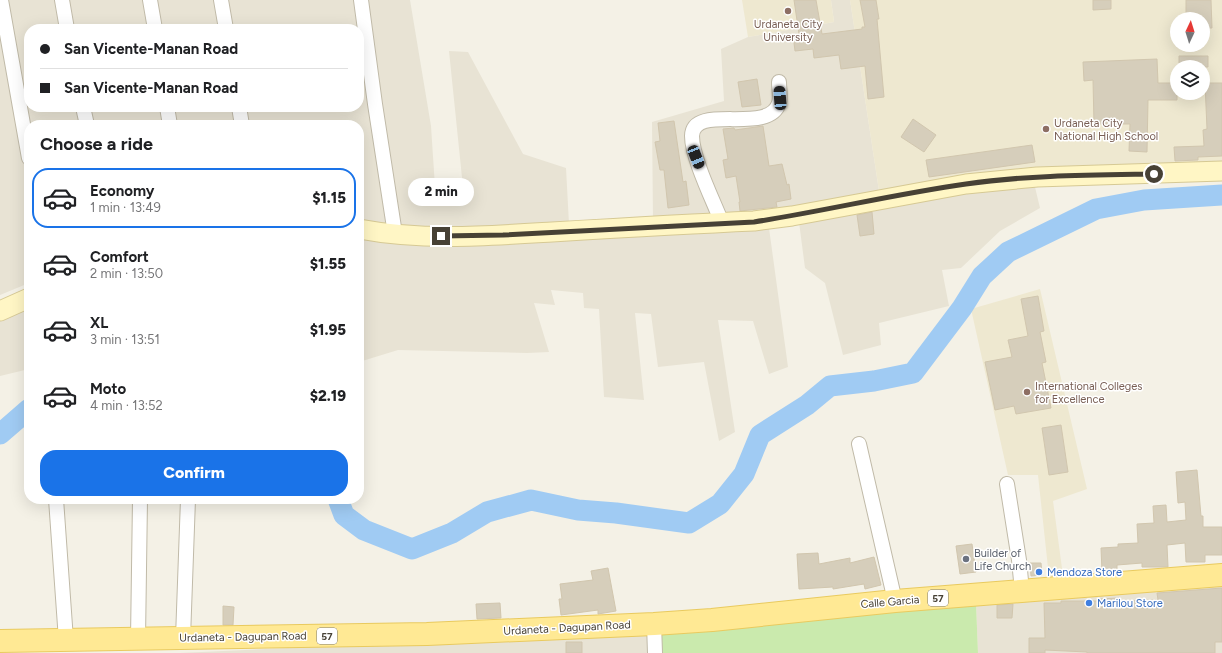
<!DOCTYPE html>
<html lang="en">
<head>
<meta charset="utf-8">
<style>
	:root { --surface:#fff; --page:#f2f2f2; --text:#202124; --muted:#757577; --line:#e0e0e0; --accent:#1a73e8 }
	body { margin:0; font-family:Figtree,sans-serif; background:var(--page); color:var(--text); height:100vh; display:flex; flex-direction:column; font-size:15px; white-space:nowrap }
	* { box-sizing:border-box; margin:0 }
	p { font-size:13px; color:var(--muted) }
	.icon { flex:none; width:22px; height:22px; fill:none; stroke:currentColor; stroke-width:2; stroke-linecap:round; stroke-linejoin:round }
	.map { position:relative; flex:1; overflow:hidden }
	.side { position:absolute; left:24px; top:120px; width:340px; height:384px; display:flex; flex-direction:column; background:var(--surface); border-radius:16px; box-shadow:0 4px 16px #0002 }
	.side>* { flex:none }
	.banner { position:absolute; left:24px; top:24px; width:340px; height:88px; border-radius:16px; box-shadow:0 4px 16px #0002; display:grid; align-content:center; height:88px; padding:0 16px; background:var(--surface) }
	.needle { width:26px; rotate:4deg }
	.buttons { position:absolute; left:1170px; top:12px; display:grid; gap:8px }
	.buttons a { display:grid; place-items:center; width:40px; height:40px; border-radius:50%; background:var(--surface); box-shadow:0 4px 16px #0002; font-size:20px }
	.end { position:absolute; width:18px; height:18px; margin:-9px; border:5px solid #474135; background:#fff; box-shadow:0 0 0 2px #fff }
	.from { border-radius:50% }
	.bubble { position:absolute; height:28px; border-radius:14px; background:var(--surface); box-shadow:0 4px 16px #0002; font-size:13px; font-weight:800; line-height:28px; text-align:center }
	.car { position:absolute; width:12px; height:24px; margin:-12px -6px; border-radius:5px; box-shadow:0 0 3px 1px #0007; background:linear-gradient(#222 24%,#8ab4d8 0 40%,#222 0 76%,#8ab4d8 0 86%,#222 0) }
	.banner b { display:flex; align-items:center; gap:14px; height:38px; font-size:15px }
	.banner b+b { border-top:1px solid var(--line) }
	.banner i { width:10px; height:10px; background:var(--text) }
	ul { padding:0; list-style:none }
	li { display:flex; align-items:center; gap:12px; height:60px; margin:0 8px 6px; padding:0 8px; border:2px solid transparent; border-radius:16px }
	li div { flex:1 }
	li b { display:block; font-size:15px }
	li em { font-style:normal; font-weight:800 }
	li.active { border-color:var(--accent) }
	li>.icon { width:36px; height:36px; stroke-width:1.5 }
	h2 { padding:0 16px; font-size:18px; line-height:48px }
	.cta { display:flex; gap:8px; margin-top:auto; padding:8px 16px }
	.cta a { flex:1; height:46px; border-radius:16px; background:var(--accent); color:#fff; font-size:16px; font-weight:800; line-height:46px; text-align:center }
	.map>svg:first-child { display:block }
</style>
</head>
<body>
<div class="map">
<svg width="1222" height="653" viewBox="0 0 1222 653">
	<rect width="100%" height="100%" fill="#f4f1e6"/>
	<!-- residential -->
	<path fill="#e8e3d4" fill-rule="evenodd" d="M0,0H410L431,126L436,202L464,197L449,51L468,52L523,154L566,168L569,224L473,228L366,226L359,224V125H29V283L0,295ZM29,29H359V107H29Z
		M831,0H850L879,191L799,208L653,221L652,122L724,101L721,49L748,37L834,22Z
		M1034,183L1040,208L1000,231L961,268L942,270L949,306L879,323L881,345L843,355L825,283L805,268L799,222L845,210Z
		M769,228L788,367L769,374L753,321L718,320L735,432L719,441L704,362L658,367L651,314L635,313L644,400L604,397L599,309L584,308L583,293L551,290L555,305L534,303L549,352L527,353L398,350L359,362V236L403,245Z
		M29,308V369L0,376V320Z
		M1222,581V653H978L976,603Z
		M661,633L657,653H180L395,643Z"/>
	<!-- education -->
	<path fill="#eee8d0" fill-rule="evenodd" d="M742,0H831L834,22L748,37Z
		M850,0H1222V166L1045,167L879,191ZM1177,19H1203V45H1177ZM1177,67H1203V93H1177Z
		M1040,289L1087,489L1053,501L1063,576L1049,577L1038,475H1008L971,309Z"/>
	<!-- green -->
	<path fill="#caeaad" d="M976,603L978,653H657L661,633Z"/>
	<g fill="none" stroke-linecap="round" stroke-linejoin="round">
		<!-- river -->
		<path stroke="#a0cbf3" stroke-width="21" d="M0,434L29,409
			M338,499L344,515L364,530L412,549L452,533L487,512L531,500L578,510L616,513L689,523L720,504L744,474L760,435L807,405L830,386L874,381L913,373L962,308L982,276L1008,252L1096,209L1144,200L1222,195"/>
	</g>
	<!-- building -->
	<path fill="#d6cebb" stroke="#d1c6ae" d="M794,0H816L822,34L862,29V27H865L860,0H876L879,19H877L884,97L868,99L865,66L841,69L839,55L814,58L813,49L795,51L793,35L799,34Z
		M1093,0H1111V9L1093,10Z
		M1186,0H1211L1212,28H1203V19H1186Z
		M1179,56H1208V67H1179Z
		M1157,59L1158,83H1177V100H1148L1147,152L1129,151L1130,124H1094L1093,80L1084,81L1083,62Z
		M757,79L761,105L742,107L738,82Z
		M1205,83H1222V156L1198,157V160L1175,161L1174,147L1204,146L1203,130L1207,129Z
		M913,119L936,135L924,152L901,137Z
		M674,121L683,182L686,181L689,205L668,208L664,170H660L655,142L660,141L658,123Z
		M763,126L769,166L782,164L787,185L789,184L791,199L776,202L777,207L740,211L739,202H740L736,176L726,178L723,160L728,159L723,129L734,128L735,130Z
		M1032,145L1035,162L929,177L926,160Z
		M872,212L874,234L860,236L857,215Z
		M1038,296L1044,331L1040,332L1046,362L1042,363L1051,408L1016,414L1014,406L995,410L985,362L1012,357L1008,340L1028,336L1021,299Z
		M1061,425L1068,472L1049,475L1042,428Z
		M1197,470L1201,516H1203V527H1222V555H1205V562H1186L1185,543L1167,545L1168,567H1142V563L1117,565V571L1102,572L1101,548L1118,547V544L1138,543L1137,524L1154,523L1153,506L1166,505L1167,522L1186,520L1185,502L1178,503L1176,472Z
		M972,544L976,572L960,574L956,546Z
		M818,553L819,564L850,558V563L874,557L881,585L865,589L864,584L833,589V587L799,589L797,554Z
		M1030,563H1041L1042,575L1031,576Z
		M608,568L616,611L598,614V610L561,615L559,599H562L560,584L593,580L591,571Z
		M1222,588V642H1215V653H1087V652L1045,650V653H1029V638H1045L1044,603H1061V601H1097V599L1119,598V601L1158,600L1157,593Z
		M500,603L501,618L477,619L476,604Z
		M1013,604L1012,618H997V605Z
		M223,606L234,607L233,625H223Z
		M566,642H582V653H566Z"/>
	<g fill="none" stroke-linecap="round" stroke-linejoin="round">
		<defs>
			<path id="street" d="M1,0L29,158
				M62,0L67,29
				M150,0L155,29
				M221,0L226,29
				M361,0L375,104L395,234
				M83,107L87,125
				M167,107L170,125
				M239,107L242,125
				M722,223C713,200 692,158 692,136C693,102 769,136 779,103C781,97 779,89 779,82
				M859,444L895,601
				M1007,484L1019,560L1022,591
				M56,499L66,640
				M654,624L655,653
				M183,638L188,499
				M138,639L140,499"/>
			<path id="secondary" d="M359,229C422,241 488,236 552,232C619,228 687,224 754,221L792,216L966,184L1037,177L1222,171
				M0,311L29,298"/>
			<path id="primary" d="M0,641L427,634L654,624L712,620L895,601L1222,575"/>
		</defs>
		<!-- street casing -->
		<use href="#street" stroke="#c0baa8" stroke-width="16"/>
		<!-- secondary casing -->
		<use href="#secondary" stroke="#d6c994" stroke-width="21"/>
		<!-- primary casing -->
		<use href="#primary" stroke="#e9ca5f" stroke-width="24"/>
		<!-- street -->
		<use href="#street" stroke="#fff" stroke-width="14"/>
		<!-- secondary -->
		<use href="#secondary" stroke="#fff6c5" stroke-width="19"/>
		<!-- primary -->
		<use href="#primary" stroke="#ffe994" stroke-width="22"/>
	</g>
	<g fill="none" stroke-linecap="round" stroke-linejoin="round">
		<!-- route -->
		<path stroke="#474135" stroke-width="5" d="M441,236L503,235L754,222C825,211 895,194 966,184C1028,175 1091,175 1154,174"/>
	</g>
	<!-- markers -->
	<g fill="#8d6e63" stroke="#fff" stroke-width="1.5">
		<circle cx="788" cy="11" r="4"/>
		<circle cx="1046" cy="129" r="4"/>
		<circle cx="1027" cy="392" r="4"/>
	</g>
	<circle fill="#6b7280" stroke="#fff" stroke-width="1.5" cx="966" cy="559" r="4"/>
	<g fill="#3f7fe0" stroke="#fff" stroke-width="1.5">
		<circle cx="1039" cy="572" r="4"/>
		<circle cx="1089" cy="603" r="4"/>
	</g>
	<g text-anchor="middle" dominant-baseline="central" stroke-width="3" stroke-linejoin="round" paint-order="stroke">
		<!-- shield labels -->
		<g fill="#fff" stroke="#7e7a72" stroke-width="1">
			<rect x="928" y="590" width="20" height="16" rx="3"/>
			<rect x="317" y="628" width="20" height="16" rx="3"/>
		</g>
		<g font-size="10" font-weight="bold" fill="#474135">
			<text x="938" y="598">57</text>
			<text x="327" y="636">57</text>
		</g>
		<!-- education labels -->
		<g font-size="11" fill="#785e54" stroke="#fff" text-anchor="start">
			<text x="788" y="24" text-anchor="middle">Urdaneta City<tspan x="788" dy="13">University</tspan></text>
			<text x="1054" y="123">Urdaneta City<tspan x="1054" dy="13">National High School</tspan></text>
			<text x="1035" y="386">International Colleges<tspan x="1035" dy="13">for Excellence</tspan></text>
		</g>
		<!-- worship labels -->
		<g font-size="11" fill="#5b616d" stroke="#fff" text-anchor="start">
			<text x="974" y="553">Builder of<tspan x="974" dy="13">Life Church</tspan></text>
		</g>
		<!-- shop labels -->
		<g font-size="11" fill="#366cbe" stroke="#fff" text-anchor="start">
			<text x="1047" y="572">Mendoza Store</text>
			<text x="1097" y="603">Marilou Store</text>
		</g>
		<!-- street labels -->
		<g font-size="11" fill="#474135" stroke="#fff">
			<text transform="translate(890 602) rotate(-5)">Calle Garcia</text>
			<text transform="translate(567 628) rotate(-3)">Urdaneta - Dagupan Road</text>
			<text transform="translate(243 637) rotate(-1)">Urdaneta - Dagupan Road</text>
		</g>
	</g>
</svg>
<div class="buttons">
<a><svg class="needle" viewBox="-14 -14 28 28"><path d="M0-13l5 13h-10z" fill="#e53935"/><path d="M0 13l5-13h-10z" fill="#757577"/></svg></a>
<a><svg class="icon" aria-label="layers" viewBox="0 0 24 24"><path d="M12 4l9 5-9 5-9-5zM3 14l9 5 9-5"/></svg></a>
</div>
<i class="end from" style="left:1154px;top:174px"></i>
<i class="end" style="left:441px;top:236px"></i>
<div class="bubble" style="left:408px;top:178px;width:66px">2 min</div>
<i class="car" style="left:780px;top:98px;rotate:356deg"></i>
<i class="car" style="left:696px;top:157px;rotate:158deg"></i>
<div class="banner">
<b><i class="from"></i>San Vicente-Manan Road</b>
<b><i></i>San Vicente-Manan Road</b>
</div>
<section class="side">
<h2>Choose a ride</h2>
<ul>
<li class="active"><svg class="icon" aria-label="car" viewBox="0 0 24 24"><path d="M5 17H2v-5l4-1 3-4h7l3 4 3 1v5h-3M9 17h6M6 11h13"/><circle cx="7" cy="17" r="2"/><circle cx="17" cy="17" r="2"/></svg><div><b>Economy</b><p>1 min · 13:49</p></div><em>$1.15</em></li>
<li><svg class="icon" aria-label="car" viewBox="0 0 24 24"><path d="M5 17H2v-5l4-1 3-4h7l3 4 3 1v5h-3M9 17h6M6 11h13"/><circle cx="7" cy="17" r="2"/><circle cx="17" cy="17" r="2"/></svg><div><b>Comfort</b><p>2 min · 13:50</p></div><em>$1.55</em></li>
<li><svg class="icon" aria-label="car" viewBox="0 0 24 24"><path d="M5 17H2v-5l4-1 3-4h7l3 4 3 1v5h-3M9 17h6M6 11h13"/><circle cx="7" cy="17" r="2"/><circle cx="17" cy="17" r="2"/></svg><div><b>XL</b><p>3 min · 13:51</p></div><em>$1.95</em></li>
<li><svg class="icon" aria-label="car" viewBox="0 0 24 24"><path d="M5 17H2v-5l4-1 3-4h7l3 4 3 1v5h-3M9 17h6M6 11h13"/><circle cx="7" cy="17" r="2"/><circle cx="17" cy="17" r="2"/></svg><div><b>Moto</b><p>4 min · 13:52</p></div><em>$2.19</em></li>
</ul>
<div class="cta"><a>Confirm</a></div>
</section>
</div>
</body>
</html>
